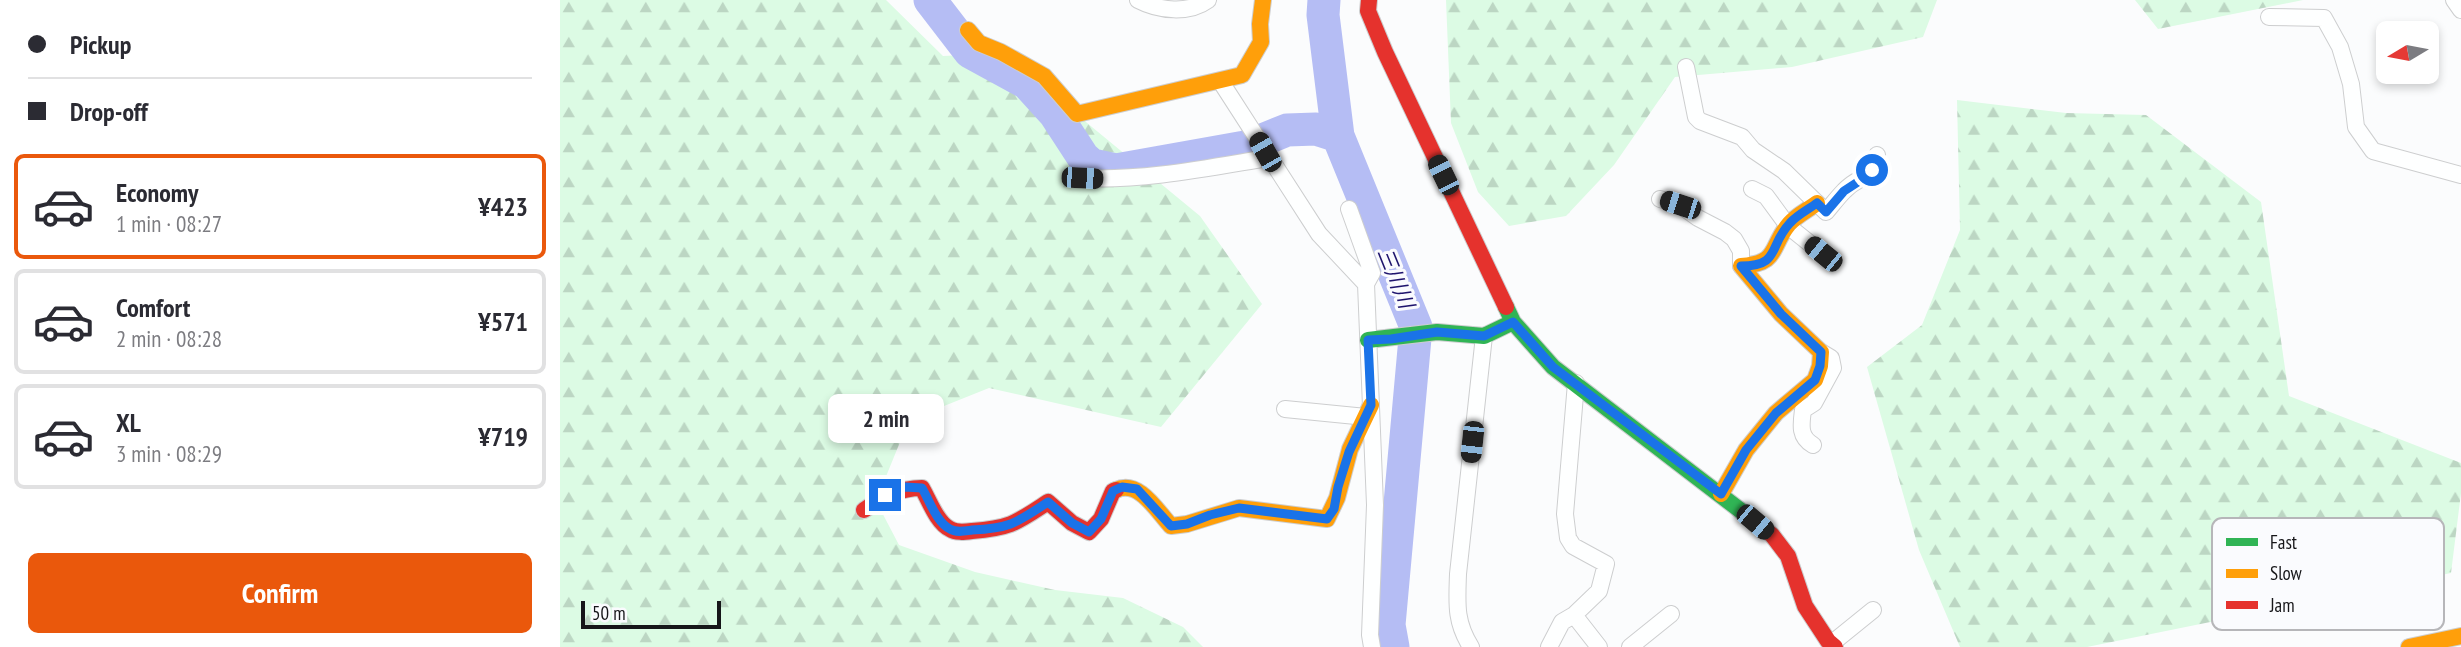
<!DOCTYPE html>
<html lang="en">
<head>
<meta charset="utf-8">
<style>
	:root { --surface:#fff; --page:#f2f2f3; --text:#2b2b33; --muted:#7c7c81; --line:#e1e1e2; --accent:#ea580c }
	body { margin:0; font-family:"PT Sans Narrow","Noto Sans JP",sans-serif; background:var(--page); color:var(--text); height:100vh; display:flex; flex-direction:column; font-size:26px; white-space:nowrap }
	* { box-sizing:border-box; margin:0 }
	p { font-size:23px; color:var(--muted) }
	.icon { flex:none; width:38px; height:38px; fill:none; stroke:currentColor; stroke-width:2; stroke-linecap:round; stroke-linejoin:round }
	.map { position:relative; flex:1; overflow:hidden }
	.panel { display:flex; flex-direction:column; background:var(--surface); width:560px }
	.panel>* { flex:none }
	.banner { display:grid; align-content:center; height:154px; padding:0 28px; background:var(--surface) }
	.needle { width:46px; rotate:260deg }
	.controls { position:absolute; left:1816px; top:21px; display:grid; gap:14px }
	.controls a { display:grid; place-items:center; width:63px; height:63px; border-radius:10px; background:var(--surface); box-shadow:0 4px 10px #0003; font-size:35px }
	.scale { position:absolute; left:21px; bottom:18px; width:140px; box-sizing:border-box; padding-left:7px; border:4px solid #161619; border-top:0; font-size:19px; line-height:24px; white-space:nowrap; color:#161619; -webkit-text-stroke:5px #fafbfe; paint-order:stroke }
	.end { position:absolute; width:32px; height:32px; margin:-16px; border:9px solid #1a73e8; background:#fff; box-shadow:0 0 0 4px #fff }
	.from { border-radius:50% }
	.bubble { position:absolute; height:49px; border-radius:10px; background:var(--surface); box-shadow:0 4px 10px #0003; font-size:23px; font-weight:700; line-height:49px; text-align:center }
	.car { position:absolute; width:21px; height:42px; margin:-21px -10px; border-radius:9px; box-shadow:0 0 5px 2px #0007; background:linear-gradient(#222 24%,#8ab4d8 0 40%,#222 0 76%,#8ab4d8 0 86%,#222 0) }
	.banner b { display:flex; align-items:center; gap:24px; height:66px; font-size:26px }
	.banner b+b { border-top:2px solid var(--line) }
	.banner i { width:18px; height:18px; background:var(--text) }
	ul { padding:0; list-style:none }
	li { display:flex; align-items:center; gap:21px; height:105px; margin:0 14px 10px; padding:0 14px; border:4px solid var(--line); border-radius:10px }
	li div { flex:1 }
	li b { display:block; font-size:26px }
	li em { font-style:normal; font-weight:700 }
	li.current { border-color:var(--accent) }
	li>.icon { width:63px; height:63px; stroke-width:1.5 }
	.button { display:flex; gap:14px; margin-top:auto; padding:14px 28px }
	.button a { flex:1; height:80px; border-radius:10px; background:var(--accent); color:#fff; font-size:28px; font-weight:700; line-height:80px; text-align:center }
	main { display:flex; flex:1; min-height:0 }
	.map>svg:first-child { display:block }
</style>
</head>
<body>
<main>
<section class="panel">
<div class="banner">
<b><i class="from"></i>Pickup</b>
<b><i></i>Drop-off</b>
</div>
<ul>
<li class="current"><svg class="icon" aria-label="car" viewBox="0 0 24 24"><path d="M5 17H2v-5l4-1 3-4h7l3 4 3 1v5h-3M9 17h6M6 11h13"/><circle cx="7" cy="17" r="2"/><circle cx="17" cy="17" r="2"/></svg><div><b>Economy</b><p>1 min · 08:27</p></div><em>¥423</em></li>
<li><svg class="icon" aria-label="car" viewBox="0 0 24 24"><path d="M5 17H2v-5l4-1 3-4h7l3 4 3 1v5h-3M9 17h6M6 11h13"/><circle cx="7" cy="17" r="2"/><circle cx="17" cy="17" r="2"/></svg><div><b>Comfort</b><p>2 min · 08:28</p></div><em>¥571</em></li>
<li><svg class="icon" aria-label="car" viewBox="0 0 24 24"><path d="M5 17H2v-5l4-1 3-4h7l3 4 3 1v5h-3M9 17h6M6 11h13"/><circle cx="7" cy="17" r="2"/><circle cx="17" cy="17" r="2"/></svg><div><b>XL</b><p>3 min · 08:29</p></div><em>¥719</em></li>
</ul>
<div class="button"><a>Confirm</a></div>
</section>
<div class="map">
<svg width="1901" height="647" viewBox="0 0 1901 647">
	<defs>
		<pattern id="forest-firs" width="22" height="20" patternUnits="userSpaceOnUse" patternTransform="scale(1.75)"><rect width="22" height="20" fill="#dcfbe4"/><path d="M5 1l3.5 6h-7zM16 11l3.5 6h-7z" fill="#bcd6c3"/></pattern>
	</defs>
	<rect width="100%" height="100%" fill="#fbfcfd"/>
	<!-- forest -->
	<path fill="url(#forest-firs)" d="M0,0H326L383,56L447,53L481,85L640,216L702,304L601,427L429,388L349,420L316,501L339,545L415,572L495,590L563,598L623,627L643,647H0Z
		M886,0H1377L1363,37L1232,67L1115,77L1054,165L1006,216L949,226L918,192L891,123Z
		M1575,0H1743L1598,29Z
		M1397,100L1506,113L1586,115L1701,202L1729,396L1901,463V493L1891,573L1527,647H1400L1359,550L1307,367L1362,325L1400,230Z"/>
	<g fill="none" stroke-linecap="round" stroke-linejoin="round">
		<!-- river -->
		<path stroke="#b5bdf4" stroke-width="33" d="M370,0L410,52L467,83L495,114L523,157L532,165L556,170L685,147L727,130L756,129L778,136
			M764,0L763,15L778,136L856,327L829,625L833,647"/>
		<defs>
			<path id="street" d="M578,0C599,11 629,14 648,0
				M1894,0L1901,10
				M1709,17L1764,18L1780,47L1791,84L1796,127L1813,151L1901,175
				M1126,67L1136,117L1140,121L1182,137L1193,150L1224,171L1266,212C1272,205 1278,197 1284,191C1301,173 1307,185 1317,155
				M661,82L759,234L806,284L815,505L810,635L812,647
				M522,178C584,181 647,168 708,158
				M1192,189L1206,196L1228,226L1263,254
				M1100,199L1120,205L1138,218L1165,232L1174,239L1181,251V266
				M789,209L812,273L806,284
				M725,409L806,417
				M1253,445C1239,437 1241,425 1243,410L1254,403L1273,368L1271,358L1261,352
				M1014,615L1039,647
				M1271,644L1313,610
				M911,647C895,622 897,603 898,574L924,336
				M989,647L1002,622L1014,615L1039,591L1046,564L1013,546L1008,538L1005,514L1016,383
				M1070,647L1111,614"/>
			<path id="fast" d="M946,307L953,322L993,367L1189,517
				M808,340L877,332L924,336L953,322"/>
			<path id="slow" d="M408,30L419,43L441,52L484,76L517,114L682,75L701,42L700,24L703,0
				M556,490C579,479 597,511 611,526L627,524L679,508L767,519L777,498L790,449L811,405
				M1161,494L1186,450L1216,413L1255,380L1260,366L1261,352L1221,314L1181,266C1220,263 1209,248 1229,224C1237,215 1248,210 1257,203
				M1849,647L1901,636"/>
			<path id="jam" d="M809,0L808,11L825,52L946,307
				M304,510C323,497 339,488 362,488C369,500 377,523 390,529C396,533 404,532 412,531C451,528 456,523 488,502L512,523L529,532L541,519L553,491L556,490
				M1189,517L1212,535L1228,556L1245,606L1268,641L1275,647"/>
		</defs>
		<!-- street casing -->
		<use href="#street" stroke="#cdcecf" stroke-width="18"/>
		<!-- fast casing -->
		<use href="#fast" stroke="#cdcecf" stroke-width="18"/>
		<!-- slow casing -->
		<use href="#slow" stroke="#cdcecf" stroke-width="18"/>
		<!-- jam casing -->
		<use href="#jam" stroke="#cdcecf" stroke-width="18"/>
		<!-- street -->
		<use href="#street" stroke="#feffff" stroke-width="16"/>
		<!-- fast -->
		<use href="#fast" stroke="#30b455" stroke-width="16"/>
		<!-- slow -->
		<use href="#slow" stroke="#ff9f0a" stroke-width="16"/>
		<!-- jam -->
		<use href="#jam" stroke="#e5322d" stroke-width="16"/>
	</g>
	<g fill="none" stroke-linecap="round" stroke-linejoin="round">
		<!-- route -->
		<path stroke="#1a73e8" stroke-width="9" d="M325,495L345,487L362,488C369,500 377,523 390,529C396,533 405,531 412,530C451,528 456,523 488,502L512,523L529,532L541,519L553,491L562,487L577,489L611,526L627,524L650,515L679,508L767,519L774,509L778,487L789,452L811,405L808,340L831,339L877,332L924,336L953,322L993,367L1161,494L1186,450L1216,413L1255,380L1260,366L1261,352L1221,314L1181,266C1221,266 1208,246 1230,223C1237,215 1249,209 1257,203L1266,212L1284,191L1304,178L1312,170"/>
	</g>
	<g text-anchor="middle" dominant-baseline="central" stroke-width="6" stroke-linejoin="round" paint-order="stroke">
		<!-- water labels -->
		<g font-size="21" font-style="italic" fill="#1e146d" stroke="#fafbfe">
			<text transform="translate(836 278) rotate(68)">三川川</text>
		</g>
	</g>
	<!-- legend -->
	<rect x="1652" y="518" width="232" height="112" rx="10" fill="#fafbfe" stroke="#b6b6b9" stroke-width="2"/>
	<rect x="1666" y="538" width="32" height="8" fill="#30b455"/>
	<rect x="1666" y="569" width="32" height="9" fill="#ff9f0a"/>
	<rect x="1666" y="601" width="32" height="8" fill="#e5322d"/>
	<g font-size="19" fill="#161619">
		<text x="1710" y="549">Fast</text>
		<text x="1710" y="580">Slow</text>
		<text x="1710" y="612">Jam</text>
	</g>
</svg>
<div class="controls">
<a><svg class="needle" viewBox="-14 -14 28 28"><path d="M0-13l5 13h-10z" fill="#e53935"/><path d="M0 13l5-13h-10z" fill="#7c7c81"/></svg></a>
</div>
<div class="scale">50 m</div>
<i class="end from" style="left:1312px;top:170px"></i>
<i class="end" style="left:325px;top:495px"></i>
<div class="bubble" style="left:268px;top:394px;width:116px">2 min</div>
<i class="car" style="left:705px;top:152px;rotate:330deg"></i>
<i class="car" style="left:883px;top:175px;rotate:334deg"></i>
<i class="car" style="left:522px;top:178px;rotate:93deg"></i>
<i class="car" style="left:1120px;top:205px;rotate:288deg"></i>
<i class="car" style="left:1263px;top:254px;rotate:309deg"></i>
<i class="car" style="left:912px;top:442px;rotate:186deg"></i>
<i class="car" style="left:1195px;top:522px;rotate:130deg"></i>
</div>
</main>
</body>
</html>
